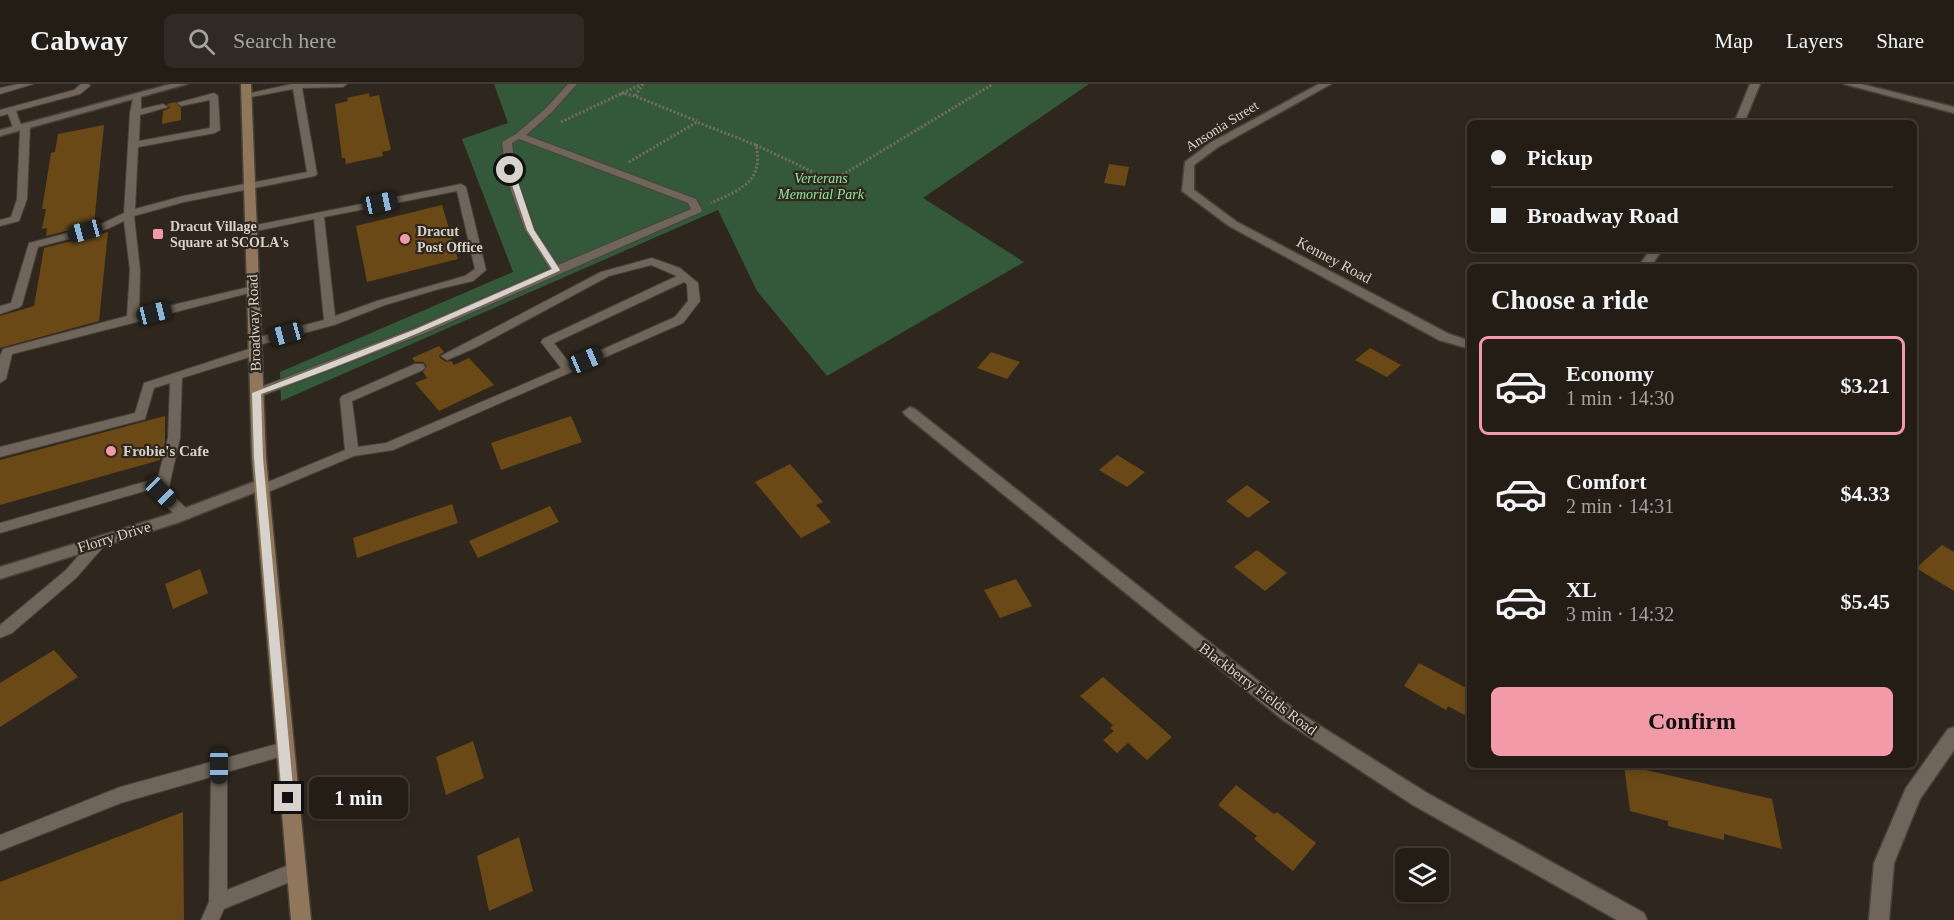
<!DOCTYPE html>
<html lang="en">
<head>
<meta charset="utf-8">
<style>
	:root { --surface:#231d16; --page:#2f2a23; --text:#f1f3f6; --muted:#a3a2a1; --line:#403b35; --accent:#f39aa8 }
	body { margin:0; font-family:"Times New Roman",serif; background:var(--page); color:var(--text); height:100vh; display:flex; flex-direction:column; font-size:22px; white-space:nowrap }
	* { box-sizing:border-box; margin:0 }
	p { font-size:20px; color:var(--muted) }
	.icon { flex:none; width:33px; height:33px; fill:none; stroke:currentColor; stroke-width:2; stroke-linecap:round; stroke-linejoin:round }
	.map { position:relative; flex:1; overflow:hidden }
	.sheet { position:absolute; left:1467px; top:180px; width:450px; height:504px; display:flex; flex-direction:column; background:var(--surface); border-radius:9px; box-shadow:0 3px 9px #0003,0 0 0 2px var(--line) }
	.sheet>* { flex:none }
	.banner { position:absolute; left:1467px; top:36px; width:450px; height:132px; border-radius:9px; box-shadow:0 3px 9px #0003,0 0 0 2px var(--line); display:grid; align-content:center; height:132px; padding:0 24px; background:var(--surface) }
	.tools { position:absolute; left:1395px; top:764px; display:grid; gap:12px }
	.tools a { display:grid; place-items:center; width:54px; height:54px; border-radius:9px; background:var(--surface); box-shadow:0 3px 9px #0003,0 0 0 2px var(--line); font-size:30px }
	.end { position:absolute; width:27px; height:27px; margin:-14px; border:8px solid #d7d2cb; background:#111; box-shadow:0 0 0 3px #111 }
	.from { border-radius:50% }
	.bubble { position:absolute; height:42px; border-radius:9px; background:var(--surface); box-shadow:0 3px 9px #0003,0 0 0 2px var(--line); font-size:20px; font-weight:800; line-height:42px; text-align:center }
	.car { position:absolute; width:18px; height:36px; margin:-18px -9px; border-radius:8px; box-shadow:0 0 4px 2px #0007; background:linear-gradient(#222 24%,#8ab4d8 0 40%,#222 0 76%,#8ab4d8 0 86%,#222 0) }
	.banner b { display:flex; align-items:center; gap:21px; height:57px; font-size:22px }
	.banner b+b { border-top:2px solid var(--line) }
	.banner i { width:15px; height:15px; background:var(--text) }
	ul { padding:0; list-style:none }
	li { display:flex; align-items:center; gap:18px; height:99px; margin:0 12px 9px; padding:0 12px; border:3px solid transparent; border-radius:9px }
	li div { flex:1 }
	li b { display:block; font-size:22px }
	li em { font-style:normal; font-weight:800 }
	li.selected { border-color:var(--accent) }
	li>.icon { width:54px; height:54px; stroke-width:1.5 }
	h2 { padding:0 24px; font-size:27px; line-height:72px }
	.cta { display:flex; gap:12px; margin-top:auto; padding:12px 24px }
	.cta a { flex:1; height:69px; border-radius:9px; background:var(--accent); color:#111; font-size:24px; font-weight:800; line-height:69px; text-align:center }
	header { display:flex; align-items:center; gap:36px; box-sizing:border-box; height:84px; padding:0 30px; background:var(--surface); border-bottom:2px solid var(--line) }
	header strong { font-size:28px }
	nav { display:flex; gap:33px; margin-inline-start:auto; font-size:21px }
	.search { width:420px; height:54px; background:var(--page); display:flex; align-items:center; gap:15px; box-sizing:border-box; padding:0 21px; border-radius:9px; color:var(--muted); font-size:22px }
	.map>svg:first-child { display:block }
</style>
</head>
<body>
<header>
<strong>Cabway</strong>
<div class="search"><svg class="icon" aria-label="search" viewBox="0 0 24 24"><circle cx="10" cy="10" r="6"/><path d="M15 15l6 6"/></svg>Search here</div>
<nav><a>Map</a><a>Layers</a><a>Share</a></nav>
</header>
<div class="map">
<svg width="1954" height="836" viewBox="0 0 1954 836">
	<rect width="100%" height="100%" fill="#2f271d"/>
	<!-- green -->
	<path fill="#33593a" d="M494,0H1089L923,114L1024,178L827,292L757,207L718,126L281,317L280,288L513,188L462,55L508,39Z"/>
	<!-- building -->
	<path fill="#6b4917" d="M369,9L370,13L379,11L391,66L382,68L383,72L346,80L345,74H342L335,20L348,17L347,14Z
		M175,18L181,24V36L162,40L163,27L170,24L167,20Z
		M104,41L94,140L46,152L47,144L42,145L46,125H42L51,69L55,68L58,50Z
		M1109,80L1129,83L1125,102L1104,99Z
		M442,121L458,175L367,198L356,142Z
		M108,148L99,237L0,264V232L34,222L44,164Z
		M439,262L444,268L439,271L440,274L446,278L451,277L454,281L469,274L494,301L439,327L415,299L427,294L423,288L427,282L423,278H415L412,274Z
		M1370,264L1401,281L1387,293L1355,276Z
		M991,268L1020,278L1007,295L977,284Z
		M165,332V358L160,376L0,421V376Z
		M571,332L582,358L501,386L491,359Z
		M1117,371L1145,388L1127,403L1099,386Z
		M790,380L823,418L816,421L831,438L801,454L755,398Z
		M1247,401L1270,418L1248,434L1226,417Z
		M452,420L458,439L357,474L353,454Z
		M550,422L559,438L478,474L469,457Z
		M1942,461L1954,468V507L1916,484Z
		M1257,466L1287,489L1265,507L1234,483Z
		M200,485L208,509L173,525L165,500Z
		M1016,495L1032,522L1000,534L984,506Z
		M54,566L78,593L0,643V599Z
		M1419,579L1470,606V634L1448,622L1446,626L1404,602Z
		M1103,593L1172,653L1147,676L1128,659L1117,669L1103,656L1114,647L1110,644L1113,641L1080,612Z
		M473,657L484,694L446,711L436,673Z
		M1624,681L1772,715L1782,765L1724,750V756L1668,742V737L1630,727Z
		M1236,701L1274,730L1277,728L1316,759L1293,787L1254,755L1257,752L1218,721Z
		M183,728L184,836H0V798Z
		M519,753L533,807L489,827L477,772Z"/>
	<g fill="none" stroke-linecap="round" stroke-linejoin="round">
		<defs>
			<path id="service" d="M18,0H33L0,10V4Z
				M81,0H89L90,2L80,10L16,27L21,41L25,39L30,42L27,115L19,137L0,142V136L11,133L17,115L20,46H14L8,30L0,32V26L74,6Z
				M292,0H347L343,3L302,4L317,90L315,92L184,118L134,132L140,186L139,229L253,202L259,205L257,207L12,270L6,295L0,299V272L3,265L127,232L130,186L124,137L107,145L38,163L22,221L20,223L0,230V222L11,219L29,159L99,141L124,129L130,29L134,10L141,12V25L163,20L168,23L140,31L139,57L210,44V16L181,22L177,19L214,9L218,12L220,46L215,49L138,63L135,125L183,112L307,88L293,5L246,14L242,11Z
				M568,0H577L551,29L526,51L696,115L702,126L701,128L423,250L261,312H253L251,309L253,306L415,244L550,185L525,146L506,93L502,58L516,50L545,25ZM519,55L688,119L691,125L558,181L535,146L516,93L512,59Z
				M461,100L466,103L486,186L473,197L439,205L385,221L334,241L255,262L251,261L249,258L251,255L324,236L314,135L251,148L246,145L247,143ZM457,107L475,185L465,192L377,217L335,232L324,133Z
				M652,174L680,184L698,199L700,217L683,239L393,366L354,372L266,409H256L254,406L256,403L345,366L340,315L342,312L415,280H423L425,283L423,286L352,317L358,363L386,359L561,284L541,258L543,255L677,192L651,181L609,192L475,264L447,276L441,272L601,188ZM684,198L687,200L688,217L675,233L570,280L554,259Z
				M255,263L261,267L259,270L182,294L180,354L168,407L189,427L191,431L189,435H179L156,411L155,404L0,449V439L158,394L168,354L170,299L154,304L145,335L0,373V363L135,329L144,299Z
				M99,453L104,454L106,458L104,462L76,494L12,549L0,554V541L66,486L94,454Z
				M284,658L290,660L292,665L290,670L227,688V806L296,778L302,781L305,787L302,793L224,825L219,836H201L209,818L211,693L121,719L0,767V751L120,703Z"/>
			<path id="minor" d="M171,0H187L0,52V46Z
				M1319,0H1331L1218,63L1194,81V106L1237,138L1449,250L1470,257V265L1439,256L1229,142L1182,107L1185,78L1210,59Z
				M1750,0H1760L1744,39H1734Z
				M1844,0H1861L1954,23V29Z
				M1651,165H1663L1650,183H1638Z
				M910,323L915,325L1295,626L1427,709L1644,829L1647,836H1617L1413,721L1283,636L905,331L903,328Z
				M261,395L266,396L268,400L266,404L177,439L0,495V483L167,431Z
				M1954,643V666L1920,715L1894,779L1889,836H1869L1874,779L1906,704L1948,645Z"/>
			<path id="secondary" d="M241,0H251L266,374L311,836H291L252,374Z"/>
		</defs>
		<!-- service casing -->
		<use href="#service" stroke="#49423a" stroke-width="2"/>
		<!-- minor casing -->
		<use href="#minor" stroke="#49423a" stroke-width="3"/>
		<!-- secondary casing -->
		<use href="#secondary" stroke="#49423a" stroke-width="3"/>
		<!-- path -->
		<path stroke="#736c63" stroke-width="3" stroke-dasharray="2 2" stroke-linecap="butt" d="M643,0L635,12L697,37
			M621,9L635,12
			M561,38L642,0
			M756,61L832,97L993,0
			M629,78L697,38L756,61C764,98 740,106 711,119"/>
		<!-- service -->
		<use href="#service" fill="#6f655a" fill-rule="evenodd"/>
		<!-- minor -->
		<use href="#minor" fill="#6f655a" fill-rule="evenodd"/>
		<!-- secondary -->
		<use href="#secondary" fill="#90775b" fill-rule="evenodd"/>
	</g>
	<!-- route -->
	<path fill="#d7d2cb" d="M510,84L514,86L534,146L560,186L559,187C461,231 363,275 261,310L263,374L294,714L288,719L282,714L254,374L252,309L416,245L552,185L527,146L507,86Z"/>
	<!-- markers -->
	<g fill="#f39aa8" stroke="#2f271d" stroke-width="2">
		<rect x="152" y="144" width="12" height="12" rx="3"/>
		<circle cx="405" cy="155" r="6"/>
		<circle cx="111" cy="367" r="6"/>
	</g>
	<g text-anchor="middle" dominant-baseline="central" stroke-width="4.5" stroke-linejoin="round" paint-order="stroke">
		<!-- far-street labels -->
		<g font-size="14" fill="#d7d2cb" stroke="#2f271d">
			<text transform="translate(1222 42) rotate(-32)">Ansonia Street</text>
		</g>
		<!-- far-park labels -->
		<g font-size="14" font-style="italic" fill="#90e7a0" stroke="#2f271d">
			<text x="821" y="94">Verterans<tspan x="821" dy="16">Memorial Park</tspan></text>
		</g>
		<!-- far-poi labels -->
		<g font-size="14" font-weight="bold" fill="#d7d2cb" stroke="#2f271d" text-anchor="start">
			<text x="170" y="142">Dracut Village<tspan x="170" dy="16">Square at SCOLA's</tspan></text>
			<text x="417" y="147">Dracut<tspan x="417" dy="16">Post Office</tspan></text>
		</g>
		<!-- street labels -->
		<g font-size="15" fill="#d7d2cb" stroke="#2f271d">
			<text transform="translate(1334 176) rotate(28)">Kenney Road</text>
			<text transform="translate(254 239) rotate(-92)">Broadway Road</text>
			<text transform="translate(114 453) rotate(-17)">Florry Drive</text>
			<text transform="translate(1258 605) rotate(37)">Blackberry Fields Road</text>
		</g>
		<!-- poi labels -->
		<g font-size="15" font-weight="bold" fill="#d7d2cb" stroke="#2f271d" text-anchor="start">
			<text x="123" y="367">Frobie's Cafe</text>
		</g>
	</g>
</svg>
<div class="tools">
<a><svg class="icon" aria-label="layers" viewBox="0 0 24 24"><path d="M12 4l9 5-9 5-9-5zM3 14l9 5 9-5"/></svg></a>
</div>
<i class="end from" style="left:510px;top:86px"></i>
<i class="end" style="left:288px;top:714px"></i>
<div class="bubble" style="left:309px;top:693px;width:99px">1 min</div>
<i class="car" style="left:380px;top:119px;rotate:78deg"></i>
<i class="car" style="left:85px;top:147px;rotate:255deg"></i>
<i class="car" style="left:154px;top:229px;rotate:76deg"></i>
<i class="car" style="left:286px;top:250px;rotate:255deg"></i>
<i class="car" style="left:586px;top:276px;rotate:67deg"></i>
<i class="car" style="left:161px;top:408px;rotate:135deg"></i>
<i class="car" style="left:219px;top:682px;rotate:180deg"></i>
<div class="banner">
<b><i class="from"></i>Pickup</b>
<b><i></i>Broadway Road</b>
</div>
<section class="sheet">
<h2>Choose a ride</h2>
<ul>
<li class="selected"><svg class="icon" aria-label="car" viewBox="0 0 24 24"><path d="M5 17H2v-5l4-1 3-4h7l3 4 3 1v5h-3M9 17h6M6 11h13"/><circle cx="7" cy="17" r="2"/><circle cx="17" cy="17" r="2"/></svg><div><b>Economy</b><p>1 min · 14:30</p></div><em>$3.21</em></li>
<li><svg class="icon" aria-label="car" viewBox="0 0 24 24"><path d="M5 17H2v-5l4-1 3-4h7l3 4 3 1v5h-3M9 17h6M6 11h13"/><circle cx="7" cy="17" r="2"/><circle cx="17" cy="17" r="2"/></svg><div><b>Comfort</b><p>2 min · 14:31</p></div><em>$4.33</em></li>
<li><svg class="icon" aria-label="car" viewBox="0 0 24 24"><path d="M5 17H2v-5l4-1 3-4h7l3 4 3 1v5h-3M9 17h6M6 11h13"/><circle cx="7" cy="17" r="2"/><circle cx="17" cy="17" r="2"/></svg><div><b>XL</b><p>3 min · 14:32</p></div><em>$5.45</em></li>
</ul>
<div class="cta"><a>Confirm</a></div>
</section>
</div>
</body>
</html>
